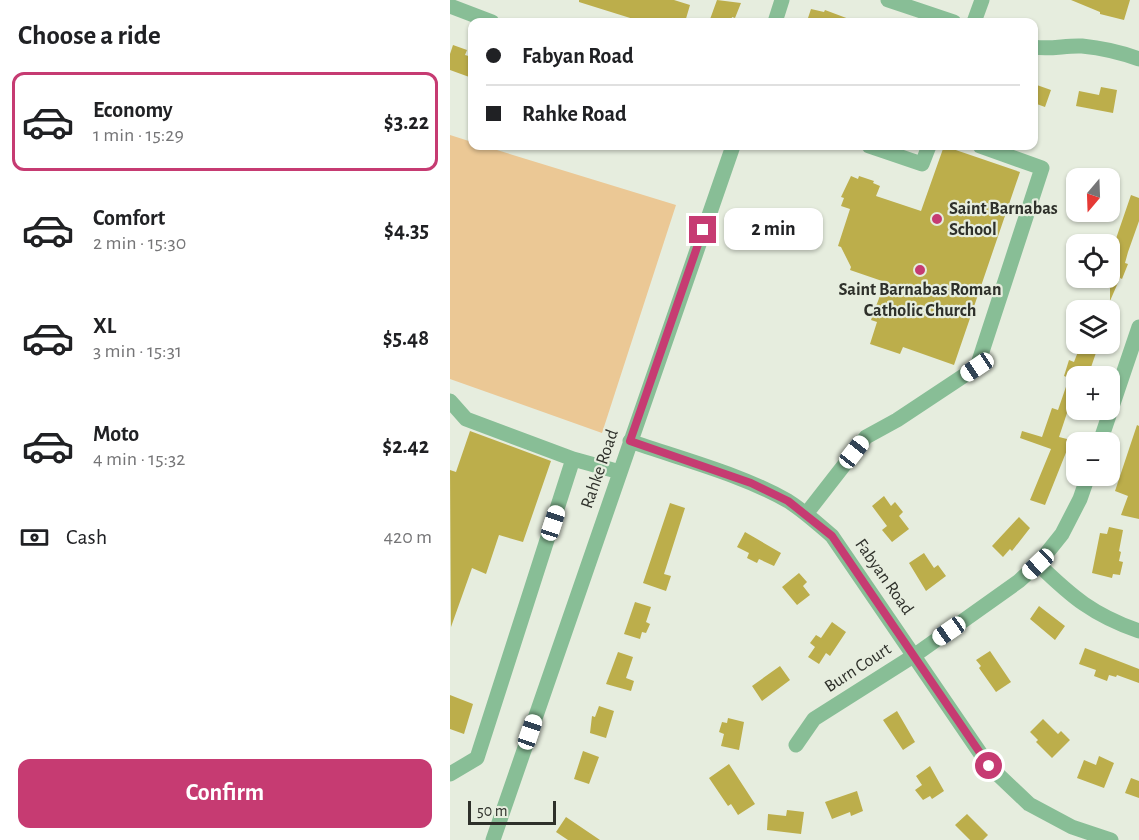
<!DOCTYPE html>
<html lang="en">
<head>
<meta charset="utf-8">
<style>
	:root { --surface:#fff; --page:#f6f6f6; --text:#202124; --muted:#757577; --line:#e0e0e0; --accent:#c63b72 }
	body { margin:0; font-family:"Alegreya Sans",sans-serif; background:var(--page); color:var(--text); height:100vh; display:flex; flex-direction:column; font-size:22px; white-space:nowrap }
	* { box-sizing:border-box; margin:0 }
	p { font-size:20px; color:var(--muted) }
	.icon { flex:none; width:33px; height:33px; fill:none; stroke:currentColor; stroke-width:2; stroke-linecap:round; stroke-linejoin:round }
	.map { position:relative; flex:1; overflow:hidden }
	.details { display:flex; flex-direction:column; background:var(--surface); width:450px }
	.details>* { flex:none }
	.hud { position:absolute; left:18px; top:18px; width:570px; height:132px; border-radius:12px; box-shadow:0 2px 4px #0004; display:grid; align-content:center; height:132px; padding:0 18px; background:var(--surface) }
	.needle { width:39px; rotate:199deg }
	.controls { position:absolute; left:616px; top:168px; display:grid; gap:12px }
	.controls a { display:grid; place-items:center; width:54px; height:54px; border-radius:12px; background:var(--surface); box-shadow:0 2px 4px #0004; font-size:30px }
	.scale { position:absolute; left:18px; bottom:15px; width:88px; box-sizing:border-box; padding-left:6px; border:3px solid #2e302a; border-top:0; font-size:16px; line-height:21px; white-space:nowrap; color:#2e302a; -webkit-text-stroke:4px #e6edde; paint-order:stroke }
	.end { position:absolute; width:27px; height:27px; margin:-14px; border:8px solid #c63b72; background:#fff; box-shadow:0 0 0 3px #fff }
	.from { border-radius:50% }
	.bubble { position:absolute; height:42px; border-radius:12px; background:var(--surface); box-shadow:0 2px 4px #0004; font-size:20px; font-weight:700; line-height:42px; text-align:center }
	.car { position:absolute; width:18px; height:36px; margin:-18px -9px; border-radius:8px; box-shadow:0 0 4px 2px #0007; background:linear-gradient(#fff 24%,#345 0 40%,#fff 0 76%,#345 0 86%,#fff 0) }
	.hud b { display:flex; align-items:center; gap:21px; height:57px; font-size:22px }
	.hud b+b { border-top:2px solid var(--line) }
	.hud i { width:15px; height:15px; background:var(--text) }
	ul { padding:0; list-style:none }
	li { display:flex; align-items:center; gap:18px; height:99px; margin:0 12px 9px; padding:0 6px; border:3px solid transparent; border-radius:12px }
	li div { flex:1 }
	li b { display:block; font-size:22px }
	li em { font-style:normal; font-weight:700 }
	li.current { border-color:var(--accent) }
	li>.icon { width:54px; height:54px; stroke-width:1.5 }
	h2 { padding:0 18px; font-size:27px; line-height:72px }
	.pay { display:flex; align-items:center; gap:15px; height:66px; padding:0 18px; font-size:22px }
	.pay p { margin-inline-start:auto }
	.cta { display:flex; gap:12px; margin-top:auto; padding:12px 18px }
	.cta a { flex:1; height:69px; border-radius:12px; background:var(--accent); color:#fff; font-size:24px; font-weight:700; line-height:69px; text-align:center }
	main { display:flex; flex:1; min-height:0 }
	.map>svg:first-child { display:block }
</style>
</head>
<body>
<main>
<section class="details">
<h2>Choose a ride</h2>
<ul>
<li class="current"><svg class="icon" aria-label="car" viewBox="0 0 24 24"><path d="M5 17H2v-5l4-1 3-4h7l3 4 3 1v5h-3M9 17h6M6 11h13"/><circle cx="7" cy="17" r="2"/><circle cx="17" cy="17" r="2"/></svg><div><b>Economy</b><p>1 min · 15:29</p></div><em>$3.22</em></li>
<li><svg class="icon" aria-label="car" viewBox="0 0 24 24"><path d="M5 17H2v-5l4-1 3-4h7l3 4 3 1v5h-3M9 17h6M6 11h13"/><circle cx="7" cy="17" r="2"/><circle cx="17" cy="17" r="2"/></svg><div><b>Comfort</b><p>2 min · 15:30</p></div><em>$4.35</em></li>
<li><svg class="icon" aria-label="car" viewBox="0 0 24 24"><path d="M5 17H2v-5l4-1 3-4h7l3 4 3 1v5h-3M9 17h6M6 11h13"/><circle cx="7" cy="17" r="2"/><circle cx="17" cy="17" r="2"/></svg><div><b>XL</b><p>3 min · 15:31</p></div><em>$5.48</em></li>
<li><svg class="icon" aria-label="car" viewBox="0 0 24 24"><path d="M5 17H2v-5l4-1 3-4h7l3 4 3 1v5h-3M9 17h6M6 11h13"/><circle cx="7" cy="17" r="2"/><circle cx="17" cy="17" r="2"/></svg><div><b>Moto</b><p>4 min · 15:32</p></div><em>$2.42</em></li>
</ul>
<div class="pay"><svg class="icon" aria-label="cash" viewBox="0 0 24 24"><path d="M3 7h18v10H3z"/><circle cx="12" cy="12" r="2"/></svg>Cash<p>420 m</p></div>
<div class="cta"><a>Confirm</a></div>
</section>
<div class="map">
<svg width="689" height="840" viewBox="0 0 689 840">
	<rect width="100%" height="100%" fill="#e6edde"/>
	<!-- green -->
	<path fill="#ebc895" d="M0,135L22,142V146H34L226,205L152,433L0,379Z"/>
	<!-- building -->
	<path fill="#bcae4b" d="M129,0H224L240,5L235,22H222L207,18L206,22H193L129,2Z
		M267,0L291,3L285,18L282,17L281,22H259Z
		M621,0H680L674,20L650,14V12Z
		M361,9L374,12L375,10L407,22H362L357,21Z
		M3,45L17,50L15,55L22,57V78L0,70V54Z
		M584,84L601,90L595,107L584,103Z
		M651,87L667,90L663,113L626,106L629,91L649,95Z
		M494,146L570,172L504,365L453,347L450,354L420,344L427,322L421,320L435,282L400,270L401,267L391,247L388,246L400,209L391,206L394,198L391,197L401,176L408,179L409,176L424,181L423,183L430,186L426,196L471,211Z
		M681,195L689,198V221L678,252L675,263L678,264L672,279L670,278L660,301V288L634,278H660V256Z
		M631,344H649L638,376H627V400L622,398L609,437L621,440L595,505L580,500L601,449L570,438L572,431L592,437L602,408L608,410L619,378L614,376L619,360L624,362Z
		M687,425L689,426V519L671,515L678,496L665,491Z
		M20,431L101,461L73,542L49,535L36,574L22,568L1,627L0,470L6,472Z
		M434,496L441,506L445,502L453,512L449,516L459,529L442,542L432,530L437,526L422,506Z
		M220,503L235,508L214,574L221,576L216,591L193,583Z
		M569,517L580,528L562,551L560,549L553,557L542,546Z
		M659,527L673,530L669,551L671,552L669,561L673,562L670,575L663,574L662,578L642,573L650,533L657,534Z
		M295,532L331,553L324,566L309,559L307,563L297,558L299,553L287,547Z
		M474,553L484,568L488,565L496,576L476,591L459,563Z
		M349,573L357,582L353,586L360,595L347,605L332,587Z
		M185,602L201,607L196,622L200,624L196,633L192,632L190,639L174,634Z
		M589,606L615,626L605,640L580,619Z
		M382,622L396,632L380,656L376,653L369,664L358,657L365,647L360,643L366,635L371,638Z
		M635,648L689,669V683L667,675L666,677L659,675L657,681L644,676L646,670L629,664Z
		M540,651L561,682L546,692L529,668L531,666L526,660Z
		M168,652L183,657L176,678L184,681L181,691L156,684Z
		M330,666L340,680L312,701L302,686Z
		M0,695L23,704L14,734L0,729Z
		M149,706L164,711L156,738L140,733L142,716L145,717Z
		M447,711L465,742L453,750L433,720Z
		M278,718L294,722L289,750L271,746L274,734L269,732L272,722L277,723Z
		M593,719L608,734L611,731L620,740L602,758L586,742L588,740L580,732Z
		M133,751L149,757L139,784L124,779Z
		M649,756L664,763L654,788L627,778L634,760L646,765Z
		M279,764L305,804L288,815L281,804L278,806L259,778Z
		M480,766L494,791L482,799L480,796L473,800L465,790L472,785L466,776Z
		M681,778L689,781V798L675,793Z
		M407,791L413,811L401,816L400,812L382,819L375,802Z
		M337,810L354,812L351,834L317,830L318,814L336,816Z
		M517,814L538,835L533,840H520L505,825Z
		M116,817L150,840H118L106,832Z"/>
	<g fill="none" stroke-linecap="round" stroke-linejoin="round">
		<!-- minor -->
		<path stroke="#88be96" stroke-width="15" d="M438,0L504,22
			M0,6L42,22
			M325,22L332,0
			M524,22L532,0
			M584,47C600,50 616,45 632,46C652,48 670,52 689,59
			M419,146L472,164L479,146
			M0,401L16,419L123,459
			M180,441C231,459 291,474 338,501C354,511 368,524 382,536L539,766L579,804L622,827L661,840
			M650,442L689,327
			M356,514L416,437L447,420L527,367L592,168L530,146
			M588,564C622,597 643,615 689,631
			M346,745L364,719L465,655L569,581L588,564L612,534L630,499L638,476
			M0,774L27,758L123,459L170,472
			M43,840L283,146"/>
	</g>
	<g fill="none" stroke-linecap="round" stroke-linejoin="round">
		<!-- route -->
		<path stroke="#c63b72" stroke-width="8" d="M253,230L180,441L301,483L338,501L382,536L539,766"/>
	</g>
	<!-- markers -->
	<g fill="#c63b72" stroke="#e6edde" stroke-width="2">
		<circle cx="487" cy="219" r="6"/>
		<circle cx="470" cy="270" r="6"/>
	</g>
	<g text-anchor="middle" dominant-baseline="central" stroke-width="4.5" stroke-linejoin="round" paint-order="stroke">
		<!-- poi labels -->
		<g font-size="18" font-weight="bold" fill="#2e302a" stroke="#e6edde" text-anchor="start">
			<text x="499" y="209">Saint Barnabas<tspan x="499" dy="21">School</tspan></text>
			<text x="470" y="290" text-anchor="middle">Saint Barnabas Roman<tspan x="470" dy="21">Catholic Church</tspan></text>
		</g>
		<!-- street labels -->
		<g font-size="18" fill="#2e302a" stroke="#e6edde">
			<text transform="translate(150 469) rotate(-71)">Rahke Road</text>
			<text transform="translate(434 577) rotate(55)">Fabyan Road</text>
			<text transform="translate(408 668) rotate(-33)">Burn Court</text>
		</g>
	</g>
</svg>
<div class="controls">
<a><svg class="needle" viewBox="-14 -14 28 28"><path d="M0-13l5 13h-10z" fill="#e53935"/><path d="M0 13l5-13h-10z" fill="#757577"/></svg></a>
<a><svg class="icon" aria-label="locate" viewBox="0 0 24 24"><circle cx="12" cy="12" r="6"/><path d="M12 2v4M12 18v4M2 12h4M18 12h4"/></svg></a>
<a><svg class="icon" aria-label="layers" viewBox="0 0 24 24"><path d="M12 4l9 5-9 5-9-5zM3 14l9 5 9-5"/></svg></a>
<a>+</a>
<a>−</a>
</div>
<div class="scale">50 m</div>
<i class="end from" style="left:539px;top:766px"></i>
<i class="end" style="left:253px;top:230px"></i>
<div class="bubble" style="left:274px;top:208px;width:99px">2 min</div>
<i class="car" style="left:527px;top:367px;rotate:236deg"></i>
<i class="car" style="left:404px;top:452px;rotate:38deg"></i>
<i class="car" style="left:103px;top:523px;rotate:18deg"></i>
<i class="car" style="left:588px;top:564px;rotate:227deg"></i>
<i class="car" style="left:499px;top:631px;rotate:235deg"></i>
<i class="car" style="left:80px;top:732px;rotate:19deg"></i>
<div class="hud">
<b><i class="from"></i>Fabyan Road</b>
<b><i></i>Rahke Road</b>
</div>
</div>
</main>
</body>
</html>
